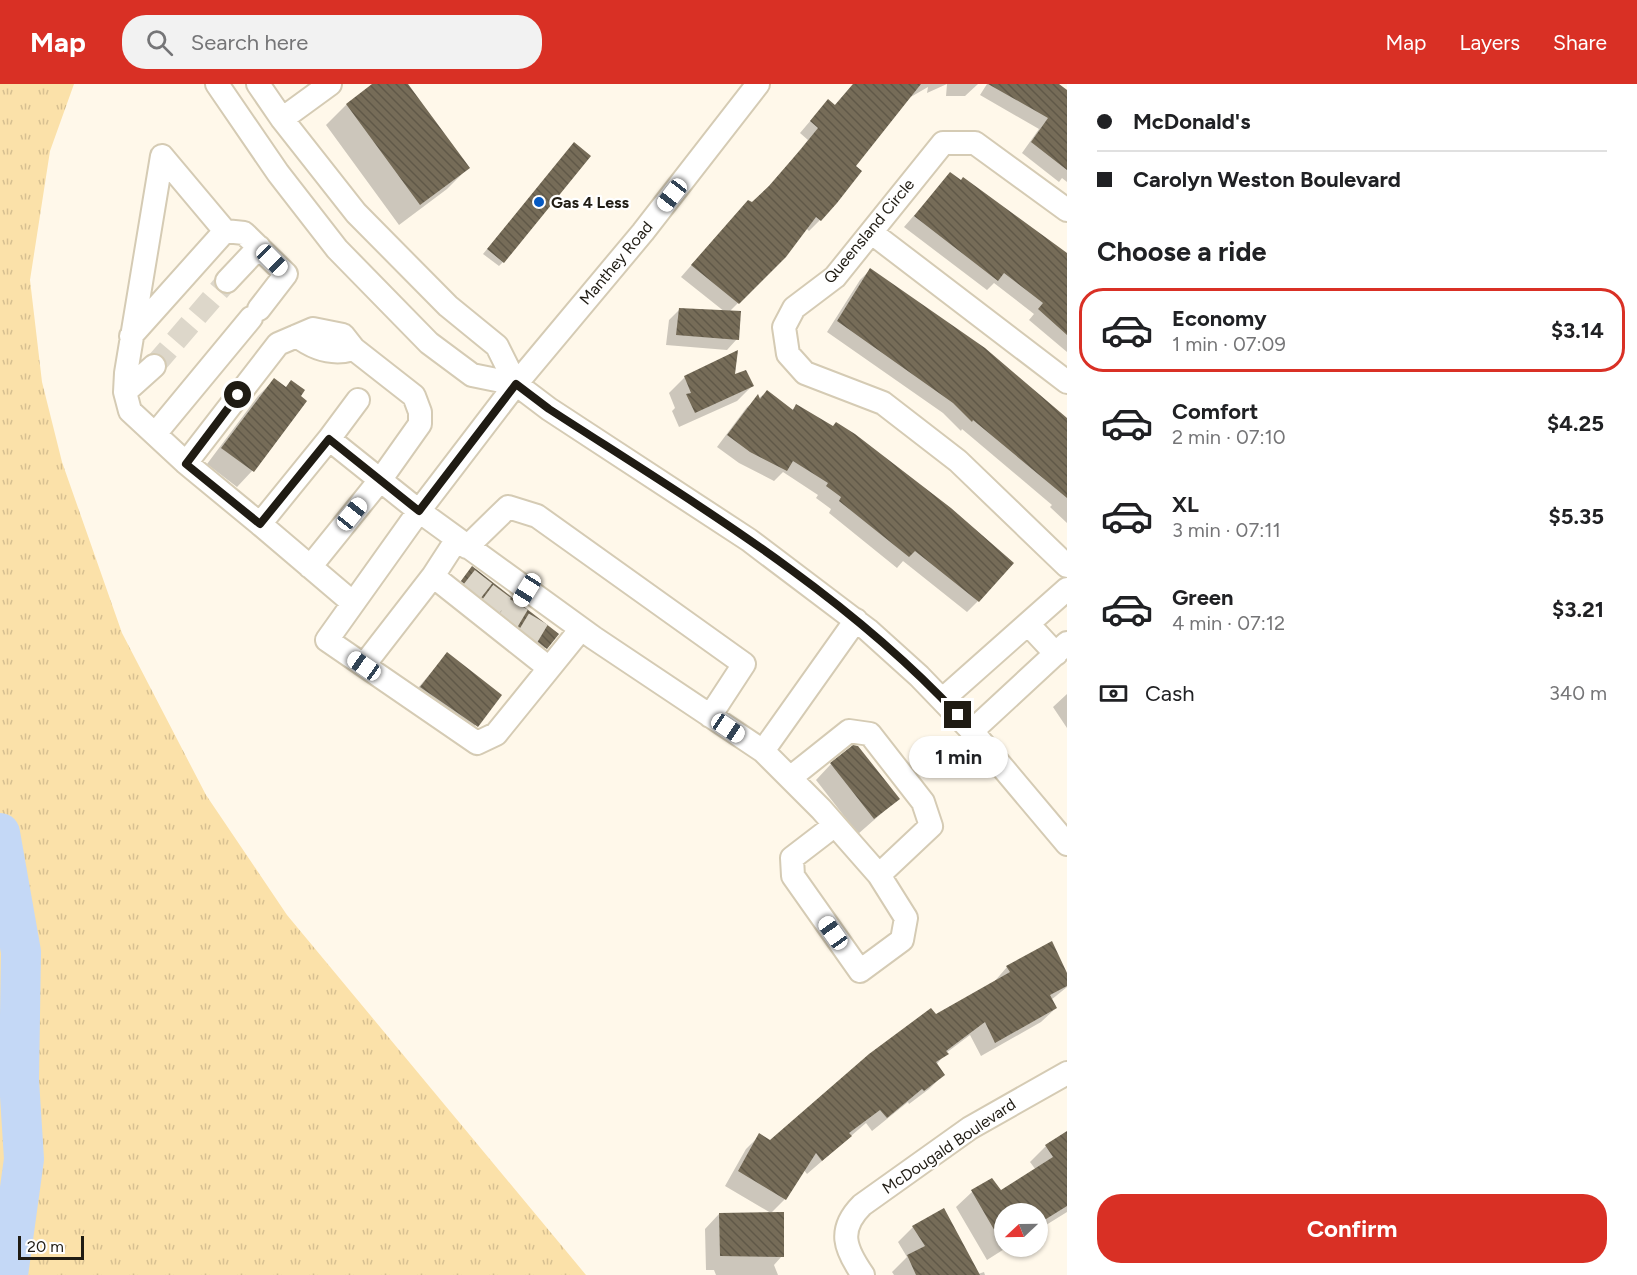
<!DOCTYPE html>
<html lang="en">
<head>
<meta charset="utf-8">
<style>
	:root { --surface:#fff; --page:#f2f2f2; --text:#202124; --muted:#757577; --line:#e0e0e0; --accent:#d93025 }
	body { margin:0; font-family:Figtree,sans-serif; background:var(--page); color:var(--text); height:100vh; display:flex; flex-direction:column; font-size:22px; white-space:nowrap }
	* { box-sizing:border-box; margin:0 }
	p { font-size:20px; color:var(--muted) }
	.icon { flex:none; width:33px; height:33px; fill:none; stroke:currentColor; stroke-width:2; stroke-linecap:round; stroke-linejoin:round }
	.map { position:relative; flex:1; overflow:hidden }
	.side { display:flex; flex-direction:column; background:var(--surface); width:570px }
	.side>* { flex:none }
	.top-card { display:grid; align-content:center; height:132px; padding:0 30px; background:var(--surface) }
	.needle { width:39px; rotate:248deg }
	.fabs { position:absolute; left:994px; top:1119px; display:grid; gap:12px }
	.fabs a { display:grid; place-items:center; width:54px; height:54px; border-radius:50%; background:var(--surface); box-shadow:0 2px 4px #0004; font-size:30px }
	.scale { position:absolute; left:18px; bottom:15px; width:66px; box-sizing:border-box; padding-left:6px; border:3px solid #1f1b13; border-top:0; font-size:16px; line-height:21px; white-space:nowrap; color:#1f1b13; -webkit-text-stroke:4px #fff; paint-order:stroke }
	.end { position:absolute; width:27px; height:27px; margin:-14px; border:8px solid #1f1b13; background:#fff; box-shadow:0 0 0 3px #fff }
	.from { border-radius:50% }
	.bubble { position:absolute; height:42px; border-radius:21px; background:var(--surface); box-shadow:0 2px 4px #0004; font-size:20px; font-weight:700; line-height:42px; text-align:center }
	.car { position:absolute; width:18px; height:36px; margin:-18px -9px; border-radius:8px; box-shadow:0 0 4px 2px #0007; background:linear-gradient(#fff 24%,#345 0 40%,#fff 0 76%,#345 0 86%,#fff 0) }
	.top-card b { display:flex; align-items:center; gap:21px; height:57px; font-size:22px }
	.top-card b+b { border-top:2px solid var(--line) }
	.top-card i { width:15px; height:15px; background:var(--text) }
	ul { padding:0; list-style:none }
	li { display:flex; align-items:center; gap:18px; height:84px; margin:0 12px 9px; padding:0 18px; border:3px solid transparent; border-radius:24px }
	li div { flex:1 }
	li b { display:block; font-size:22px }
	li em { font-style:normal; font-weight:700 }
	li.selected { border-color:var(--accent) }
	li>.icon { width:54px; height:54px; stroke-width:1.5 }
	h2 { padding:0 30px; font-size:27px; line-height:72px }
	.pay { display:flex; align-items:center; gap:15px; height:66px; padding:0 30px; font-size:22px }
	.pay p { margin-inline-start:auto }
	.cta { display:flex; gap:12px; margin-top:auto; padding:12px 30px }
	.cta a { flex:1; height:69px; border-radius:24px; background:var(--accent); color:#fff; font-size:24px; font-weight:700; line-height:69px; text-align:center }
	header { display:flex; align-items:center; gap:36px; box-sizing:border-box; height:84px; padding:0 30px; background:var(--accent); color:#fff }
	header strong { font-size:28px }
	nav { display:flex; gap:33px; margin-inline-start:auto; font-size:21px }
	.search { width:420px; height:54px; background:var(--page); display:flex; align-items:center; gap:15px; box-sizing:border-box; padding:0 21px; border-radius:24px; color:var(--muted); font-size:22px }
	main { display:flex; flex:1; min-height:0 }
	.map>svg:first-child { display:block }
</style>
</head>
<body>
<header>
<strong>Map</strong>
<div class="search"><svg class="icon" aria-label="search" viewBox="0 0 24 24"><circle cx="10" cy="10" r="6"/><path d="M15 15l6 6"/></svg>Search here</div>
<nav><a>Map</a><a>Layers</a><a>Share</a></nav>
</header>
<main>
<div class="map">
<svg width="1067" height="1191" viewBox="0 0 1067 1191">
	<defs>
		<pattern id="grass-tufts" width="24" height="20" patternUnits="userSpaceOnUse" patternTransform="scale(1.5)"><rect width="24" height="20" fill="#fbe1a9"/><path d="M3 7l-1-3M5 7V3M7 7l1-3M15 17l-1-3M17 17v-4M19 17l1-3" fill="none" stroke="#d7c091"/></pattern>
		<pattern id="building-back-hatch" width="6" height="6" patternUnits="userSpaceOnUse" patternTransform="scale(1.5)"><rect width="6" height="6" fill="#766c58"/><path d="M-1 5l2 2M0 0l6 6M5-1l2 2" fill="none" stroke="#605848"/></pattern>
	</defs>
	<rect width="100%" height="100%" fill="#fff8ea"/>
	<!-- grass -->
	<path fill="url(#grass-tufts)" d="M0,0H74L50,67L30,196L42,298L62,378L122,549L206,711L287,831L586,1191H0Z"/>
	<!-- shadow -->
	<path fill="#0003" d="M374,0H407L468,84L447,105L399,141L326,41L346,21Z
		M853,0H978L965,12H946L947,0L927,9L928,3L902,18L854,82L820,136L809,147L806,144L785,172L729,228L737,255L727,266L666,261L669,236L679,226L725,228L681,193L737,129L760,112L790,78L808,56L800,49L817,29L828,17L834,22Z
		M987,0H1056L1067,8V98L1062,94L1059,98L1022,69L1039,45L980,11Z
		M574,60L503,178L499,182L483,170Z
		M950,90L1067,171V268L1029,236L1034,230L994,199L987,206L904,143Z
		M870,186L1067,336V439L1050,423L1052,421L962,345L961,347L943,329L827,248L860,196Z
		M734,292L752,302L737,317L679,343L672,327L675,324L669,309L685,293Z
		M274,296L305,317L252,387L237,403L207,380L258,312Z
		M767,308L791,327L796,322L978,517L967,528L903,477L897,484L829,429L831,425L816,414L818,411L783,388L774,397L739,379L717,363L747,323Z
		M467,489L557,550L541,569L457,502Z
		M447,570L500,612L461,658L405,619Z
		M1067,610V644L1053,623Z
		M831,680L898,715L858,750L816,696Z
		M1007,883L1067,893V903L1051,916L1056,924L1041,938L981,972L970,951L946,969L936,981L943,991L929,1005L909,1020L908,1018L872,1047L866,1039L807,1090L803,1085L785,1115L771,1129L725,1102L746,1065L760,1051L770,1058L935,932L994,898Z
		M1067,1049V1128L1038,1146V1130H1005V1162H1009L987,1176L956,1123L972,1108H1001L1036,1086L1030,1078L1046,1062Z
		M719,1130L782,1172L774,1181L778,1191H716L714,1186H706L705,1145Z
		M913,1143L978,1190L984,1188L985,1191H894L892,1188L907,1173L898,1158Z"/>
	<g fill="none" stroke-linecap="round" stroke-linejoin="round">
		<!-- river -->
		<path stroke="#c4d8f6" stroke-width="40" d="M0,749L21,868L19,996L24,1075L8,1191"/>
	</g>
	<!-- building -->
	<path fill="url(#building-back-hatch)" d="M372,0H408L470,84L420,121L346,20Z
		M853,0H921L856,82L862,87L837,119L821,137L816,133L786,173L739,220L691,181L748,116L752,118L769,102L801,65L818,44L810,37L828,15L835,21Z
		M988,0H1059L1067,6V86L1031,58L1048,34Z
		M574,58L591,72L504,179L487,165Z
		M950,88L961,96L963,93L1067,169V251L1038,225L1043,219L1004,189L998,197L914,132Z
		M870,184L985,264L1067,334V414L973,336L972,338L953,319L837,237Z
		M679,224L741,227L739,256L676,251Z
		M738,266L735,290L746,286L754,302L695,329L686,310L691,309L684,292Z
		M274,294L286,303L291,296L305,306L301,312L307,317L254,388L221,364Z
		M767,306L793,326L796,320L833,342L836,338L855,350L951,424L1014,479L979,518L915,467L909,473L839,417L841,413L826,402L828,399L793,377L787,387L750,368L727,351L758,310L760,315Z
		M472,482L559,550L547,565L461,497Z
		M447,568L502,611L478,643L420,603Z
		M853,661L858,662L900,715L874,735L830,679Z
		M1052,857L1067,889V902L1050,911L1057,924L995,959L985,938L946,967L949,970L936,978L945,991L924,1007L922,1005L887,1034L880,1026L849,1049L852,1052L822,1077L816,1069L786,1116L738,1087L759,1049L770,1056L869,970L931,924L936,930L1010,888L1006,882Z
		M1067,1047V1122L1038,1140V1130H1005L1003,1161L971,1106L992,1094L1001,1106L1053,1073L1045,1061Z
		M944,1124L980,1191H916L907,1171L925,1162L912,1142Z
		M784,1128V1173L720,1172L719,1129Z"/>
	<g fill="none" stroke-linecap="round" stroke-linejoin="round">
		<!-- minor-tunnel -->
		<path stroke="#ddd7ca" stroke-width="22" stroke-dasharray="22 11" stroke-linecap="butt" d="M154,282L227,197
			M470,510L484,492
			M489,525L503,506
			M507,539L519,519
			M527,554L539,534"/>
		<defs>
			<path id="minor" d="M217,0L278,89L337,165L429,259L472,291L516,300L549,325L749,456L868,546L919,592L972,647L1067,760
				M258,0L282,35L356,129L448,222L497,262L516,300
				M758,0L643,148L516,300L419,427L594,554L763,667L821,725L879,791L906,834L902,856L860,887L793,792L792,774L835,741
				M282,35L330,0
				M1067,126L975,59H943L835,193L794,224L784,243L788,270L805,289L883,319L958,377L1067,482
				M872,149L1067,298
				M227,197L259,163
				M259,225L286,190L244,149L225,147L162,72L126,289L125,308L130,327L186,379L260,440
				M131,252L225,147
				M297,252C314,265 333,271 354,265
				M125,308L154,282
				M155,350L251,234
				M329,355L358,316
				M186,379L278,260L313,245L343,251L354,265L414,312L420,328V340L381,395L310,483
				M457,455L433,492L549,584
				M467,463L508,423L537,432L744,580L710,632
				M353,519L260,440L329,355L419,427L327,556L477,659L496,650L581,545
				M1028,540L1056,570
				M364,581L433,492
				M943,615L1067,505
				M972,647L1067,559
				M763,667L856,536
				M790,694L849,647L870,650L923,718L931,742L879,791
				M863,1191C845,1165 837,1146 862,1121L970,1044L1067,989"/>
		</defs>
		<!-- minor casing -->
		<use href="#minor" stroke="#d5cbb4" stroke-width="26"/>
		<!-- minor -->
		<use href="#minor" stroke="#fff" stroke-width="22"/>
	</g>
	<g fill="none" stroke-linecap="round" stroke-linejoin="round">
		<!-- route -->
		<path stroke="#1f1b13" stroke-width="8" d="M238,311L186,380L260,440L329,355L419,427L516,300L549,325C691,417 842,506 958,631"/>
	</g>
	<!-- markers -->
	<circle fill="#0559c2" stroke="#fff" stroke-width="2" cx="539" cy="118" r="6"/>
	<g text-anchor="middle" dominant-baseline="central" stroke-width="4.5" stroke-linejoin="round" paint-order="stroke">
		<!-- poi labels -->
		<g font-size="16" font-weight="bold" fill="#1f1b13" stroke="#fff" text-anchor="start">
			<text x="551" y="118">Gas 4 Less</text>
		</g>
		<!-- street labels -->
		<g font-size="16" fill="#1f1b13" stroke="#fff">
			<text transform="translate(869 147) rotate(-50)">Queensland Circle</text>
			<text transform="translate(616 179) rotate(-50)">Manthey Road</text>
			<text transform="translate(949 1062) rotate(-34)">McDougald Boulevard</text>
		</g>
	</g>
</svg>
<div class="fabs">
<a><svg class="needle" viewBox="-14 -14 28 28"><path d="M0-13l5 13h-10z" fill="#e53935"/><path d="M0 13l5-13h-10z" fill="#757577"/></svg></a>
</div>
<div class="scale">20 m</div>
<i class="end from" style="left:238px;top:311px"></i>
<i class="end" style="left:958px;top:631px"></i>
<div class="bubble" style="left:909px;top:652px;width:99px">1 min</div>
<i class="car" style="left:672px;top:111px;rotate:218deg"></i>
<i class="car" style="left:272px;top:176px;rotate:135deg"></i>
<i class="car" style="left:352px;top:430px;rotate:39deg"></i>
<i class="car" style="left:527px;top:506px;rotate:212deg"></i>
<i class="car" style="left:364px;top:582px;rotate:305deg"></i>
<i class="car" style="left:728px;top:644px;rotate:124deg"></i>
<i class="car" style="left:833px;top:849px;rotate:325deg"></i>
</div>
<section class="side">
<div class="top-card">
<b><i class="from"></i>McDonald's</b>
<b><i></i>Carolyn Weston Boulevard</b>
</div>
<h2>Choose a ride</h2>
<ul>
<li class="selected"><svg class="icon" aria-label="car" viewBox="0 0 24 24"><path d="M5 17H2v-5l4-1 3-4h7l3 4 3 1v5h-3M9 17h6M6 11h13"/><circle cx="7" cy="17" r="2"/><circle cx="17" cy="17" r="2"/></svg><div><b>Economy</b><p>1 min · 07:09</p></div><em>$3.14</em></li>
<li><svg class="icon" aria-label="car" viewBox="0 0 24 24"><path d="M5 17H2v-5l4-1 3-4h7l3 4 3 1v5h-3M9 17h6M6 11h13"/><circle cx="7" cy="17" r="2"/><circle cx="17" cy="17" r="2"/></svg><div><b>Comfort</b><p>2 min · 07:10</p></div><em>$4.25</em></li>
<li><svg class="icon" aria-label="car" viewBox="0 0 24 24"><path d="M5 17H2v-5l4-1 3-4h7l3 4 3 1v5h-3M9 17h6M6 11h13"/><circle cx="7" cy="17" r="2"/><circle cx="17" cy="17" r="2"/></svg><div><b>XL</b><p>3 min · 07:11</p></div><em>$5.35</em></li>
<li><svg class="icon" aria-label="car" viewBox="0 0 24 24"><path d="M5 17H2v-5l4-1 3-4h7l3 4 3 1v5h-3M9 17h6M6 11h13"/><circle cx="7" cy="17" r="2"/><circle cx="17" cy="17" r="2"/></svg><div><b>Green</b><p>4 min · 07:12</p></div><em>$3.21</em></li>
</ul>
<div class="pay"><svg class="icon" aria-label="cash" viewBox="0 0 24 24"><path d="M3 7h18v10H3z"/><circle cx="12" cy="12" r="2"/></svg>Cash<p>340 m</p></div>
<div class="cta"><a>Confirm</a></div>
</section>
</main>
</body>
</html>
